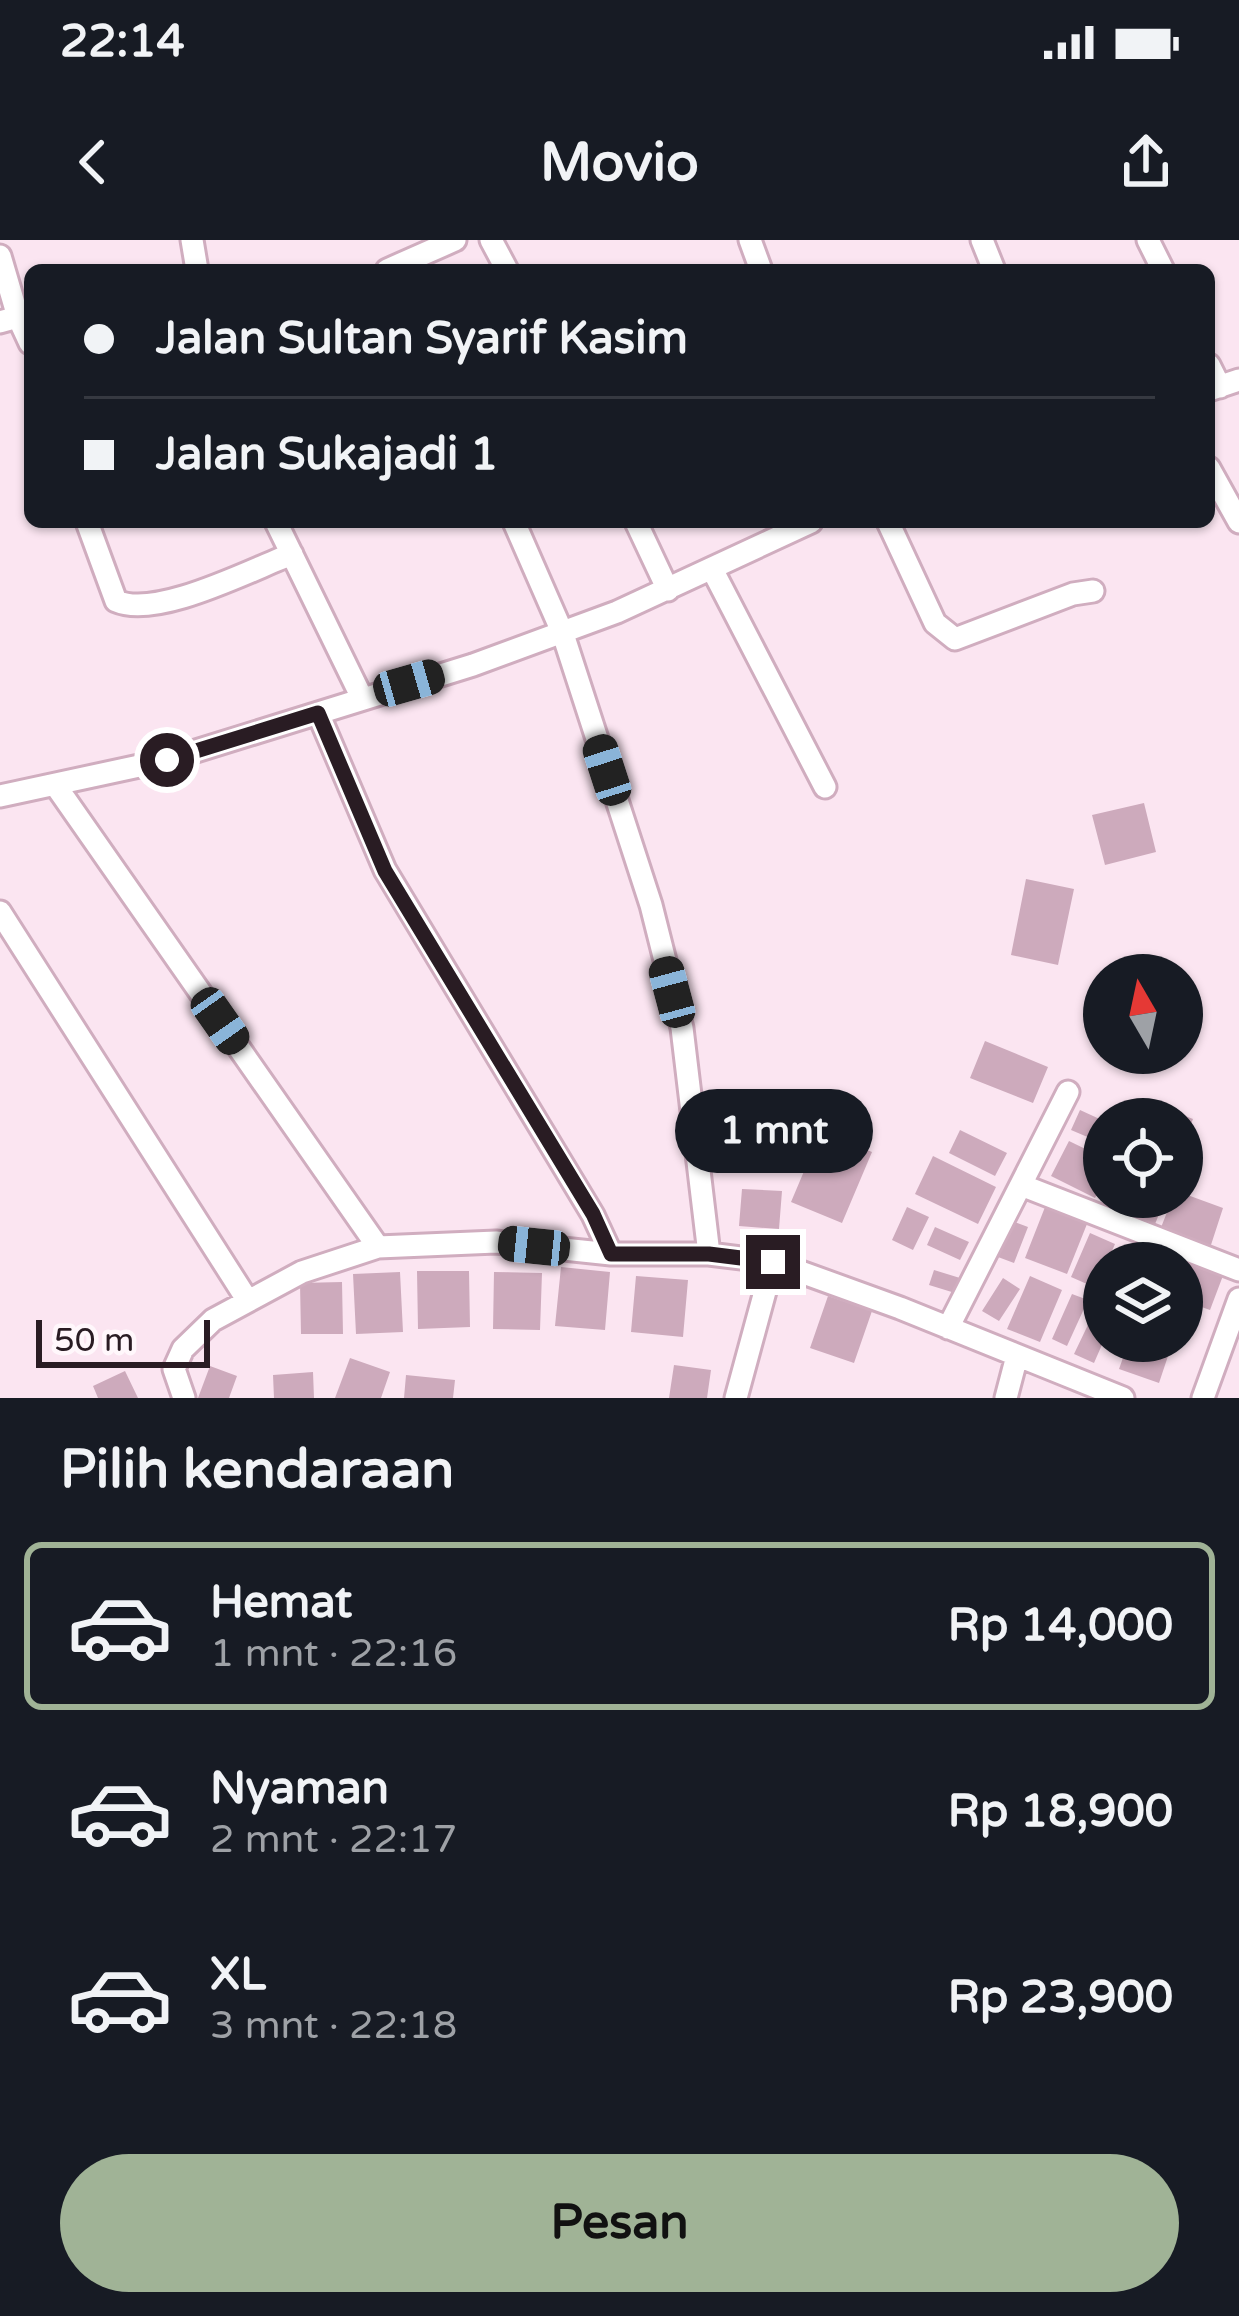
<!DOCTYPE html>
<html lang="id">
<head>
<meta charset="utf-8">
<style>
	:root { --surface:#171b24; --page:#242831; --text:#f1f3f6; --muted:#9ea1a6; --line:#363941; --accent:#a0b396 }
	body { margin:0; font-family:"Varela Round",sans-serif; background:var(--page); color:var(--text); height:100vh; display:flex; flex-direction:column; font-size:45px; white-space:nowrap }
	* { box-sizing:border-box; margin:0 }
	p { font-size:39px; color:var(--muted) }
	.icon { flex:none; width:66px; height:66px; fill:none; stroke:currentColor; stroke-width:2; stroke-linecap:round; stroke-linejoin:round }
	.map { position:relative; height:1158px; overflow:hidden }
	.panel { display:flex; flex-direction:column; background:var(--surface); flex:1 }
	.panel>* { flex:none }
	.guide { position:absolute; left:24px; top:24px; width:1191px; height:264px; border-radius:18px; box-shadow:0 3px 9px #0004; display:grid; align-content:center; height:264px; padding:0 60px; background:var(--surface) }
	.needle { width:78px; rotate:351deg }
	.controls { position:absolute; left:1083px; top:714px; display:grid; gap:24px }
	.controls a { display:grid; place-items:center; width:120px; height:120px; border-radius:50%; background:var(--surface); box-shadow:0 3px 9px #0004; font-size:60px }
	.scale { position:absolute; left:36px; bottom:30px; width:174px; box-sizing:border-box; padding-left:12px; border:6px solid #291c23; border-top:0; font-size:33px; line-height:42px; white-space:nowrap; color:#291c23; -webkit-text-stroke:9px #fff7fb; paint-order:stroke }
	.end { position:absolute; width:54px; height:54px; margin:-27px; border:15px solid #291c23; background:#fff; box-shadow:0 0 0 6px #fff }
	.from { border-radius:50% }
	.bubble { position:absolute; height:84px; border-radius:42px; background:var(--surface); box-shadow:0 3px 9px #0004; font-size:39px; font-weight:700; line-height:84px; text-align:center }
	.car { position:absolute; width:36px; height:72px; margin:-36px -18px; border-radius:15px; box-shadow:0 0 9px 3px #0007; background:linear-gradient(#222 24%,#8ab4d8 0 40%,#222 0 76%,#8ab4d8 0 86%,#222 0) }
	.guide b { display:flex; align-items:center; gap:42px; height:114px; font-size:45px }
	.guide b+b { border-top:3px solid var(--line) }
	.guide i { width:30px; height:30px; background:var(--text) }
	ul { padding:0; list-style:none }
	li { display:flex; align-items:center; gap:36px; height:168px; margin:0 24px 18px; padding:0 36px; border:6px solid transparent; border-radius:18px }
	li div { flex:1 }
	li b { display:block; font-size:45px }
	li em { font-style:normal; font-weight:700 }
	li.selected { border-color:var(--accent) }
	li>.icon { width:108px; height:108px; stroke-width:1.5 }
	h2 { padding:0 60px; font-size:54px; line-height:144px }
	.cta { display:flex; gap:24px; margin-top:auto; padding:24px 60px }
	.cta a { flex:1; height:138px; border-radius:72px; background:var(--accent); color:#111; font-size:48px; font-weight:700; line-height:138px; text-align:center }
	.status { display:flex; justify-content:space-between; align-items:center; height:84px; padding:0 60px; background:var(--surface); direction:ltr }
	.status svg { height:33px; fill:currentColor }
	header { display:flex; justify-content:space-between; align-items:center; height:156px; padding:0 60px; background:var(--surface); font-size:54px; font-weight:700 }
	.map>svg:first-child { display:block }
</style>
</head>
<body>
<div class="status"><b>22:14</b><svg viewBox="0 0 49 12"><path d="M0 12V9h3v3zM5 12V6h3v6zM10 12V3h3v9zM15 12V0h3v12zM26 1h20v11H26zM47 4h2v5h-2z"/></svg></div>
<header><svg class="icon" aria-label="back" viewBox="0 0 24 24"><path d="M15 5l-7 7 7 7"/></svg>Movio<svg class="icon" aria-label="share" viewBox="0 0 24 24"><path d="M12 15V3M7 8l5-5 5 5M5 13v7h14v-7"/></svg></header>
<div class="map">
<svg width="1239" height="1158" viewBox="0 0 1239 1158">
	<rect width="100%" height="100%" fill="#fbe5f1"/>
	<!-- building -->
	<path fill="#cdaabc" d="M1144,563L1156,612L1105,625L1092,575Z
		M1026,639L1074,649L1058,725L1011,715Z
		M985,801L1048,827L1033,863L970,838Z
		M1152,863L1193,879L1182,906V879H1146Z
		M1080,870L1104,881V904L1071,890Z
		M960,890L1007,913L995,936L949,913Z
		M821,891L872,912L842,983L791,962Z
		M1069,901L1104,918V941L1095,958L1051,936Z
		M933,916L996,947L978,984L915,954Z
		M742,949L782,951L779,989L739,986Z
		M1182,953L1223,968L1210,1008L1160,990L1173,957H1182Z
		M1122,957H1166L1153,989L1115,974Z
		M1047,962L1089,979L1067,1034L1025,1018Z
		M907,967L929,977L913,1010L892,1000Z
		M1012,981L1028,987L1014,1023L998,1017Z
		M935,987L969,1002L960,1020L927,1005Z
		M1090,993L1115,1004L1096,1048L1071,1037Z
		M1177,1017L1224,1033L1210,1070L1182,1060V1023H1175Z
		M561,1027L610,1032L605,1090L555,1086Z
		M934,1030L960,1038L955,1053L929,1045Z
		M417,1031H469L470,1087L418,1089Z
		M400,1032L403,1092L356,1094L353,1034Z
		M494,1032L542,1033L540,1090L493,1089Z
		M636,1036L688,1040L683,1097L631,1092Z
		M1030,1036L1062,1050L1040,1102L1007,1089Z
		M1003,1038L1020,1049L999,1081L982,1071Z
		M342,1042L343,1094H301L300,1043Z
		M1072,1054L1088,1060L1067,1106L1052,1099Z
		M828,1056L872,1071L854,1123L810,1108Z
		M1097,1066L1104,1069V1100L1094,1123L1074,1114Z
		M1129,1101H1173L1159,1143L1119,1129Z
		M350,1118L390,1132L381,1158H335Z
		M674,1125L711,1130L707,1158H669Z
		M210,1126L237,1136L229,1158H198Z
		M125,1131L138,1158H98L93,1146Z
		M313,1132L314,1158H274L273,1135Z
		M406,1135L455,1140L453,1158H404Z"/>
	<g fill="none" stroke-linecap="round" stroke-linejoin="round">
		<defs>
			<path id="minor" d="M192,0L197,30
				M491,0L507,30
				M750,0L761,30
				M982,0L994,30
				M1148,0L1163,30
				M0,16L18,77L30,73
				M387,30L455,0
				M0,82L18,77L30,103
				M1209,125L1220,147
				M1209,150L1239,140
				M1209,228L1239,282
				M87,282L116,361C157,379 250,330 292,314
				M276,282L362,458
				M514,282L563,394L651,665L682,788L709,1014
				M636,282L668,350
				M888,282L935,383L955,399L1073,354L1093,351
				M712,329L825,547
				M318,473L385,630L593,975L611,1014
				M56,546L378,1007
				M0,556L167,520L473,425L617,372L811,282
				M0,672L248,1061
				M1021,945L1239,1030
				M948,1088L1068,852
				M184,1158L174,1129L183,1109L213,1080L302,1032L378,1007L496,1002L611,1014H709L773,1022L900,1068L1123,1158
				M736,1158L773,1022
				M1006,1158L1017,1116
				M1203,1158L1239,1059"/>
		</defs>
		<!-- minor casing -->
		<use href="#minor" stroke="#d0adbf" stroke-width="27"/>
		<!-- minor -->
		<use href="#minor" stroke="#fff" stroke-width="21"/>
	</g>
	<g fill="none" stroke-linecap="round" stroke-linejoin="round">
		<!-- route -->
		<path stroke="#291c23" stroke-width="15" d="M167,520L318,473L385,631L593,974L611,1014H709L773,1022"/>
	</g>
</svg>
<div class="controls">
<a><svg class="needle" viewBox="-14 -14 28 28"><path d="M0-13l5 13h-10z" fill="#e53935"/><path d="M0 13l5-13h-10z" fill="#9ea1a6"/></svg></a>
<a><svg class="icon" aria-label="locate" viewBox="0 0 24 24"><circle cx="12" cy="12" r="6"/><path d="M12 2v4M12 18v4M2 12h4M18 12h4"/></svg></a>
<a><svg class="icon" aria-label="layers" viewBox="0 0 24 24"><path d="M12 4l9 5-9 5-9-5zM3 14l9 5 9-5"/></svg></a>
</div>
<div class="scale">50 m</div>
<i class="end from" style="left:167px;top:520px"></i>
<i class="end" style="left:773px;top:1022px"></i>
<div class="bubble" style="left:675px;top:849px;width:198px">1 mnt</div>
<i class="car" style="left:409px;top:443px;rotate:74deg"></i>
<i class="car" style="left:607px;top:530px;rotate:342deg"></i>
<i class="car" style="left:672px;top:752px;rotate:345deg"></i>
<i class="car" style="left:220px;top:781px;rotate:145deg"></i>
<i class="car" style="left:534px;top:1006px;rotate:276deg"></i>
<div class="guide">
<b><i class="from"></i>Jalan Sultan Syarif Kasim</b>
<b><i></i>Jalan Sukajadi 1</b>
</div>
</div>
<section class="panel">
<h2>Pilih kendaraan</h2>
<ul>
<li class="selected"><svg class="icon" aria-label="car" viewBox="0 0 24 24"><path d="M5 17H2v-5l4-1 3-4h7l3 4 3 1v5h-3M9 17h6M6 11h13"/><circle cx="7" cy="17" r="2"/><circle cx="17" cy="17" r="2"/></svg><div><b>Hemat</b><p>1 mnt · 22:16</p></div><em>Rp 14,000</em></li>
<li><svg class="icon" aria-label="car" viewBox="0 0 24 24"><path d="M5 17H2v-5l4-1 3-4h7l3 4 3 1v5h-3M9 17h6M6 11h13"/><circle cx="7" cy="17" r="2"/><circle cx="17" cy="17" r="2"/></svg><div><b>Nyaman</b><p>2 mnt · 22:17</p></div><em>Rp 18,900</em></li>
<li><svg class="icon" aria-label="car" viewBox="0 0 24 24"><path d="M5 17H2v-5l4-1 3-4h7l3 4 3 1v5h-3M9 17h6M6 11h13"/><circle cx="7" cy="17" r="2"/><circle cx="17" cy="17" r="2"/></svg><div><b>XL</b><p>3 mnt · 22:18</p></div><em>Rp 23,900</em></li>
</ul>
<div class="cta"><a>Pesan</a></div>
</section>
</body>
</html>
